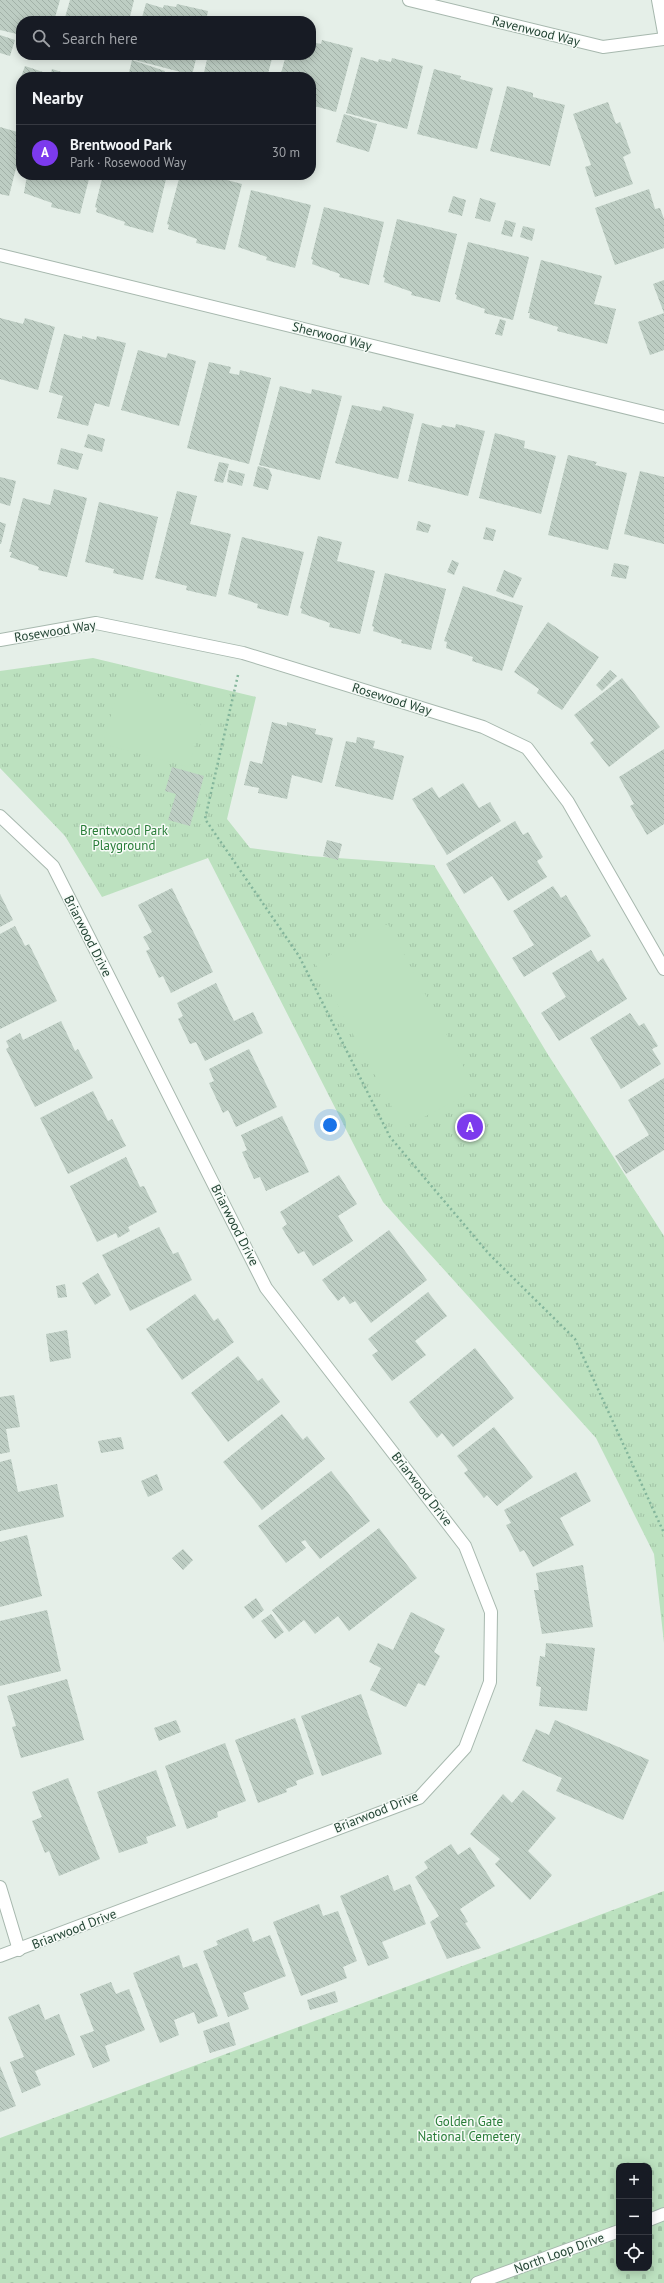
<!DOCTYPE html>
<meta charset="utf-8">
<style>
:root{--surface:#171b24;--page:#20242c;--text:#f1f3f6;--muted:#9ea1a6;--line:#363941;--accent:#7c3aed}
body{margin:0;font-family:"PT Sans",sans-serif;background:var(--page);color:var(--text)}
.controls{position:absolute;right:12px;bottom:12px;display:grid;overflow:hidden;border-radius:8px;box-shadow:0 2px 10px #0003}
.controls button{width:36px;height:36px;display:grid;place-items:center;padding:0;border:0;border-bottom:1px solid var(--line);background:var(--surface);color:var(--text);font:20px sans-serif}
.you{position:absolute;left:330px;top:1125px;width:14px;height:14px;margin:-10px;border:3px solid #fff;border-radius:50%;background:#1a73e8;box-shadow:0 0 0 6px #1a73e833}
.badge{display:grid;place-items:center;width:26px;height:26px;border-radius:50%;background:var(--accent);color:#fff;font-size:13px;font-weight:700}
.pin{position:absolute;translate:-50% -50%;border:2px solid #fff;box-shadow:0 1px 4px #0006}
.list{margin:0;padding:0;list-style:none}
h2{display:flex;justify-content:space-between;align-items:center;height:52px;margin:0;padding:0 16px;font-size:17px}
h2 small{font-size:13px;font-weight:400;color:var(--muted)}
.list li{display:grid;grid-template-columns:26px 1fr auto;gap:12px;align-items:center;box-sizing:border-box;height:56px;padding:0 16px;border-top:1px solid var(--line)}
.list b{display:block;font-size:15px;white-space:nowrap}
.list p{margin:0;font-size:13px;white-space:nowrap;color:var(--muted)}
.list em{font-size:13px;font-style:normal;color:var(--muted)}
.icon{flex:none;width:22px;height:22px;fill:none;stroke:currentColor;stroke-width:2;stroke-linecap:round;stroke-linejoin:round}
.map{position:relative;flex:none;width:664px;height:2283px;overflow:hidden}
.search{position:absolute;background:var(--surface);box-shadow:0 2px 10px #0003;left:16px;top:16px;width:300px;height:44px;display:flex;align-items:center;gap:10px;box-sizing:border-box;padding:0 14px;border-radius:16px;color:var(--muted);font-size:15px}
.panel{position:absolute;background:var(--surface);box-shadow:0 2px 10px #0003;left:16px;top:72px;width:300px;height:108px;border-radius:16px}
.map>svg:first-child{display:block}
.cemetery{fill:url(#cemetery-stones);fill-rule:evenodd}
.park{fill:url(#park-tufts)}
.pitch{fill:#bce1bf}
.building{fill:url(#building-back-hatch)}
.lines{fill:none;stroke-linecap:round;stroke-linejoin:round}
.minor-casing{stroke:#a7b8ae;stroke-width:14}
.path{stroke:#83b59b;stroke-width:2.5;stroke-dasharray:2 3;stroke-linecap:butt}
.minor{stroke:#fff;stroke-width:12}
.labels{text-anchor:middle;dominant-baseline:central;stroke-width:3;stroke-linejoin:round;paint-order:stroke}
.street-label{font-size:13px;fill:#224333;stroke:#f6fbf7}
.park-label{font-size:13px;fill:#297d38;stroke:#f6fbf7}
</style>
<div class="map">
<svg width="664" height="2283" viewBox="0 0 664 2283">
<defs>
<pattern id="cemetery-stones" width="16" height="16" patternUnits="userSpaceOnUse"><rect width="16" height="16" fill="#bce1bf"/><path d="M2 7V4a2 2 0 0 1 4 0v3zM10 15v-3a2 2 0 0 1 4 0v3z" fill="#a1c2a5"/></pattern>
<pattern id="park-tufts" width="24" height="20" patternUnits="userSpaceOnUse"><rect width="24" height="20" fill="#bce1bf"/><path d="M3 7l-1-3M5 7V3M7 7l1-3M15 17l-1-3M17 17v-4M19 17l1-3" fill="none" stroke="#a1c2a5"/></pattern>
<pattern id="building-back-hatch" width="6" height="6" patternUnits="userSpaceOnUse"><rect width="6" height="6" fill="#bdcdc3"/><path d="M-1 5l2 2M0 0l6 6M5-1l2 2" fill="none" stroke="#a2b1a8"/></pattern>
</defs>
<rect width="100%" height="100%" fill="#e5efe8"/>
<path class="cemetery" d="M664 1891V2283H0V2138ZM619 2166H649V2268H619Z"/>
<path class="park" d="M93 658 256 697 227 819 250 848 310 856 434 865 547 1053 664 1236V1643L654 1554 596 1438 383 1202 208 858 102 897 65 836 0 768V671Z"/>
<g class="pitch">
<path d="M119 686 205 709 189 767 103 744Z"/>
<path d="M388 924 476 1090 403 1128 315 963Z"/>
</g>
<g class="building">
<path d="M0 0H60L54 21H21V35L0 30Z"/>
<path d="M70 0H134L129 21H64Z"/>
<path d="M146 3 163 8 164 5 176 7 177 4 208 11 206 21H141Z"/>
<path d="M0 35 15 40 10 56 0 53Z"/>
<path d="M322 40 353 48 336 112 311 105V77H280L286 55H311V42L321 44Z"/>
<path d="M132 55H197L192 75 131 59Z"/>
<path d="M208 55H273L267 77H203Z"/>
<path d="M361 57 378 62 379 59 391 62 392 58 423 66 407 129 346 113Z"/>
<path d="M132 60 165 71 163 77H128Z"/>
<path d="M25 66 43 72 41 77H21Z"/>
<path d="M52 69 68 74 67 77H50Z"/>
<path d="M434 69 461 76 460 79 493 88 477 149 417 134Z"/>
<path d="M507 86 533 93V97L565 105 550 166 490 151Z"/>
<path d="M608 102 616 124 620 122 631 153 623 157 633 184 595 197 585 167 591 165 573 114Z"/>
<path d="M344 114 377 124 369 152 336 142Z"/>
<path d="M0 127 21 133V148L9 196 0 194Z"/>
<path d="M27 175H90L80 214 51 207 52 203 24 193Z"/>
<path d="M103 175H167L153 233 124 225 125 222 96 212 97 208 95 207Z"/>
<path d="M180 175H208L242 184 225 250 196 243 197 239 168 229 169 225 167 224Z"/>
<path d="M649 189 655 209 660 208 664 219V248L615 265 595 208Z"/>
<path d="M251 190 311 205 295 268 266 260 267 257 238 247Z"/>
<path d="M453 196 466 200 462 216 448 212Z"/>
<path d="M480 198 496 203 490 222 475 218Z"/>
<path d="M324 207 384 222 369 285 339 277 340 274 312 264 313 260 311 259Z"/>
<path d="M397 219 457 234 440 302 411 295 412 292 384 282 385 278 383 277Z"/>
<path d="M505 220 516 223 512 237 501 234Z"/>
<path d="M523 226 535 229 532 241 520 237Z"/>
<path d="M468 242 529 257 513 320 484 313 485 309 456 299 457 295 455 294Z"/>
<path d="M541 260 602 276 594 304 616 309 607 344 557 331 558 327 529 318 530 313H528Z"/>
<path d="M664 280V313L653 284Z"/>
<path d="M664 313V350L650 355 638 322Z"/>
<path d="M0 318 23 324 25 318 55 327 38 390 0 379Z"/>
<path d="M500 319 506 321 502 336 495 334Z"/>
<path d="M64 334 82 339V336L96 340 97 336 126 343 109 407 95 403 88 426 57 418 63 396 49 392Z"/>
<path d="M138 350 166 358 168 353 196 361 179 426 121 410Z"/>
<path d="M209 362 231 367 229 373 239 375 240 370 271 378 249 464 187 448Z"/>
<path d="M280 386 311 394 312 389 342 396 320 480 259 465Z"/>
<path d="M352 405 381 411 383 406 414 414 398 479 335 463Z"/>
<path d="M422 423 441 428 442 425 455 428 456 424 485 431 468 496 408 481Z"/>
<path d="M495 433 525 441 524 448 556 456 541 514 479 498Z"/>
<path d="M88 434 105 439 102 452 84 447Z"/>
<path d="M61 448 83 454 78 470 57 464Z"/>
<path d="M568 455 597 462 595 465 627 473 608 550 548 535Z"/>
<path d="M219 462 229 464 223 483 214 481Z"/>
<path d="M258 466 269 469 272 475 268 490 253 486Z"/>
<path d="M229 470 245 474 242 486 227 482Z"/>
<path d="M640 471 664 477V544L624 534Z"/>
<path d="M0 477 16 481 10 506 0 503Z"/>
<path d="M54 489 87 498 67 577 38 570 39 567 10 557 12 552H9L23 498 50 505Z"/>
<path d="M177 491 197 496 190 524 231 534 216 597 186 590 187 586 155 578Z"/>
<path d="M99 502 158 517 143 580 113 573 114 569 85 562Z"/>
<path d="M418 521 431 525 428 533 416 530Z"/>
<path d="M0 522 6 524 1 544H0Z"/>
<path d="M486 527 496 530 493 541 483 539Z"/>
<path d="M318 536 342 542 337 561 375 571 360 634 329 627 330 623 301 613 302 609 300 608Z"/>
<path d="M242 537 304 552 288 616 257 608 258 604 228 594Z"/>
<path d="M452 560 459 563 454 575 447 572Z"/>
<path d="M614 563 629 566 626 579 611 576Z"/>
<path d="M504 570 522 578 513 598 496 591Z"/>
<path d="M385 573 446 589 431 650 401 643 402 640 373 631 374 627 372 626Z"/>
<path d="M463 586 523 606 502 671 472 661 473 657 446 648 447 642 444 641Z"/>
<path d="M548 622 599 657 562 710 537 693 539 689 514 672Z"/>
<path d="M610 670 617 676 602 691 596 685Z"/>
<path d="M622 678 660 727 609 767 590 743 594 740 574 715Z"/>
<path d="M272 722 287 726V722L316 729 315 734 333 738 322 783 292 775 287 799 258 793 259 788 244 785 250 761 262 764Z"/>
<path d="M357 737 375 741 373 748 404 756 393 800 335 786 346 741 356 743Z"/>
<path d="M664 749V824L647 835 630 806 634 804 619 777Z"/>
<path d="M172 767 204 776 190 826 168 820 176 794 165 791Z"/>
<path d="M463 783 479 808 490 802 501 821 447 855 412 799 432 787 439 798Z"/>
<path d="M515 821 523 835 528 832 543 857 537 861 547 877 508 901 492 876 464 894 446 864Z"/>
<path d="M327 840 342 844 338 860 323 856Z"/>
<path d="M553 886 561 898 566 895 591 936 524 977 512 958 534 945 513 911Z"/>
<path d="M172 888 213 972 171 993 163 976 159 978 146 951 150 949 143 937 152 932 138 905Z"/>
<path d="M0 894 13 920 0 927Z"/>
<path d="M15 926 25 946 29 944 57 1001 0 1029V934Z"/>
<path d="M591 950 598 962 603 958 627 999 559 1041 541 1013 566 997 552 973Z"/>
<path d="M216 983 234 1021 253 1012 263 1033 205 1061 196 1042 190 1044 178 1019 183 1016 177 1003Z"/>
<path d="M630 1013 639 1026 644 1023 658 1046 652 1049 661 1064 621 1089 590 1038Z"/>
<path d="M61 1021 75 1051 78 1049 93 1078 35 1107 6 1049 9 1047 6 1041 20 1033 23 1040Z"/>
<path d="M249 1049 277 1107 236 1127 228 1110 223 1113 209 1083 214 1081 209 1069Z"/>
<path d="M664 1078V1150L626 1174 615 1156 649 1135 628 1100Z"/>
<path d="M93 1091 108 1121 112 1119 126 1146 68 1174 40 1118Z"/>
<path d="M282 1116 309 1172 266 1191 260 1177 254 1179 242 1152 247 1150 241 1135Z"/>
<path d="M126 1157 140 1187 144 1186 157 1212 128 1227 130 1231 118 1238 116 1233 97 1242 70 1186Z"/>
<path d="M339 1175 357 1204 338 1216 353 1241 313 1266 304 1251 298 1254 282 1228 287 1224 280 1212Z"/>
<path d="M159 1227 173 1254 178 1252 192 1280 130 1311 102 1255Z"/>
<path d="M389 1230 427 1280 371 1323 355 1301 350 1304 344 1296 338 1301 322 1280Z"/>
<path d="M98 1273 111 1295 95 1305 82 1283Z"/>
<path d="M65 1284 67 1297 58 1298 56 1286Z"/>
<path d="M428 1292 447 1316 415 1341 426 1355 392 1381 372 1355 378 1351 368 1339Z"/>
<path d="M195 1294 214 1321 218 1318 234 1342 182 1380 146 1329Z"/>
<path d="M67 1330 71 1358 50 1362 46 1334Z"/>
<path d="M475 1348 514 1398 453 1447 442 1433 437 1438 409 1402Z"/>
<path d="M238 1356 258 1381 262 1378 280 1402 228 1442 191 1393Z"/>
<path d="M14 1395 20 1427 6 1429 10 1452 0 1454V1397Z"/>
<path d="M282 1414 303 1440 307 1436 325 1459 262 1510 223 1462Z"/>
<path d="M494 1427 533 1477 497 1506 487 1495 484 1498 464 1473 468 1470 457 1456Z"/>
<path d="M121 1437 124 1449 101 1453 98 1441Z"/>
<path d="M11 1459 18 1492 57 1484 64 1517 0 1531V1462Z"/>
<path d="M331 1471 370 1521 320 1559 305 1540 301 1542 306 1548 286 1563 258 1526Z"/>
<path d="M576 1472 591 1501 560 1518 574 1545 533 1567 524 1550 520 1552 506 1525 511 1523 504 1510Z"/>
<path d="M157 1474 163 1490 148 1497 141 1481Z"/>
<path d="M379 1528 417 1578 349 1631 338 1616 315 1634 304 1620 289 1632 272 1610Z"/>
<path d="M27 1535 42 1596 0 1607V1542Z"/>
<path d="M183 1549 193 1560 183 1570 172 1558Z"/>
<path d="M583 1565 593 1627 542 1634 534 1590H539L536 1573Z"/>
<path d="M256 1598 264 1610 253 1619 244 1607Z"/>
<path d="M47 1610 61 1671 0 1686V1621Z"/>
<path d="M411 1612 445 1629 434 1652 440 1656 425 1686 418 1683 406 1707 370 1690 381 1668 369 1662 378 1643 393 1650Z"/>
<path d="M271 1614 284 1632 275 1639 261 1621Z"/>
<path d="M546 1643 595 1648 587 1711 539 1706 541 1687 536 1686 540 1656 545 1657Z"/>
<path d="M67 1679 84 1740 21 1758 12 1727 16 1726 7 1696Z"/>
<path d="M361 1694 382 1754 322 1776 301 1716Z"/>
<path d="M295 1718 314 1774 296 1781 297 1785 286 1789 287 1792 258 1803 235 1740Z"/>
<path d="M176 1720 181 1732 159 1741 154 1728Z"/>
<path d="M555 1720 649 1760 623 1820 556 1791 562 1778 522 1761 536 1729 549 1735Z"/>
<path d="M225 1743 246 1801 217 1812 218 1817 187 1829 165 1766Z"/>
<path d="M156 1770 176 1826 146 1837 148 1843 119 1853 97 1792Z"/>
<path d="M68 1778 100 1859 59 1876 49 1851 45 1853 32 1821 42 1817 32 1792Z"/>
<path d="M523 1790 556 1818 528 1851 552 1875 530 1900 495 1864 500 1859 470 1834 503 1794 512 1803Z"/>
<path d="M451 1844 458 1855 470 1847 495 1886 460 1909 468 1922 465 1923 481 1948 447 1959 430 1922 439 1916 415 1877 428 1868 424 1862Z"/>
<path d="M388 1875 394 1891 410 1884 426 1924 382 1942 389 1958 368 1966 340 1896Z"/>
<path d="M319 1904 323 1916 338 1911 357 1961 343 1967 347 1978 301 1996 273 1922Z"/>
<path d="M248 1928 253 1942 270 1935 286 1976 243 1993 249 2009 228 2017 203 1951 218 1945 216 1941Z"/>
<path d="M179 1955 183 1968 197 1963 218 2016 198 2024 194 2012 174 2020 179 2035 160 2043 133 1973Z"/>
<path d="M111 1982 116 1994 129 1989 145 2030 105 2046 110 2061 93 2068 80 2036 94 2031 80 1994Z"/>
<path d="M335 1991 338 2002 310 2010 307 2000Z"/>
<path d="M39 2004 45 2020 59 2014 75 2055 35 2071 41 2085 22 2093 10 2062 24 2057 8 2017Z"/>
<path d="M229 2022 236 2045 210 2053 203 2031Z"/>
<path d="M0 2066 16 2106 0 2112Z"/>
</g>
<g class="lines">
<g class="minor-casing">
<g id="minor">
<path d="M409 0 603 47 664 39"/>
<path d="M658 0 664 33"/>
<path d="M0 255 664 417"/>
<path d="M0 640 96 623 243 653 483 727 527 748 568 802 664 969"/>
<path d="M0 816 53 866 266 1288 465 1546 491 1612 490 1682 465 1748 419 1798 0 1956"/>
<path d="M0 1887 19 1950"/>
<path d="M649 2220 664 2214"/>
<path d="M477 2283 619 2231"/>
</g>
</g>
<path class="path" d="M238 675 205 819 299 956 390 1137 489 1254 575 1339 664 1533"/>
<use href="#minor" class="minor"/>
</g>
<g class="labels">
<g class="street-label">
<text transform="translate(536 31) rotate(14)">Ravenwood Way</text>
<text transform="translate(332 336) rotate(14)">Sherwood Way</text>
<text transform="translate(55 631) rotate(-9)">Rosewood Way</text>
<text transform="translate(392 699) rotate(17)">Rosewood Way</text>
<text transform="translate(88 936) rotate(63)">Briarwood Drive</text>
<text transform="translate(235 1225) rotate(63)">Briarwood Drive</text>
<text transform="translate(422 1489) rotate(52)">Briarwood Drive</text>
<text transform="translate(376 1812) rotate(-22)">Briarwood Drive</text>
<text transform="translate(74 1929) rotate(-21)">Briarwood Drive</text>
<text transform="translate(559 2253) rotate(-20)">North Loop Drive</text>
</g>
<g class="park-label">
<text x="124" y="830">Brentwood Park<tspan x="124" dy="15">Playground</tspan></text>
<text x="469" y="2121">Golden Gate<tspan x="469" dy="15">National Cemetery</tspan></text>
</g>
</g>
</svg>
<div class="controls">
<button>+</button>
<button>−</button>
<button><svg class="icon" aria-label="locate" viewBox="0 0 24 24"><circle cx="12" cy="12" r="6"/><path d="M12 2v4M12 18v4M2 12h4M18 12h4"/></svg></button>
</div>
<div class="you"></div>
<div class="pin badge" style="left:470px;top:1127px">A</div>
<div class="search"><svg class="icon" aria-label="search" viewBox="0 0 24 24"><circle cx="10" cy="10" r="6"/><path d="M15 15l6 6"/></svg>Search here</div>
<section class="panel">
<h2>Nearby<small></small></h2>
<ul class="list">
<li><span class="badge">A</span><div><b>Brentwood Park</b><p>Park · Rosewood Way</p></div><em>30 m</em></li>
</ul>
</section>
</div>
